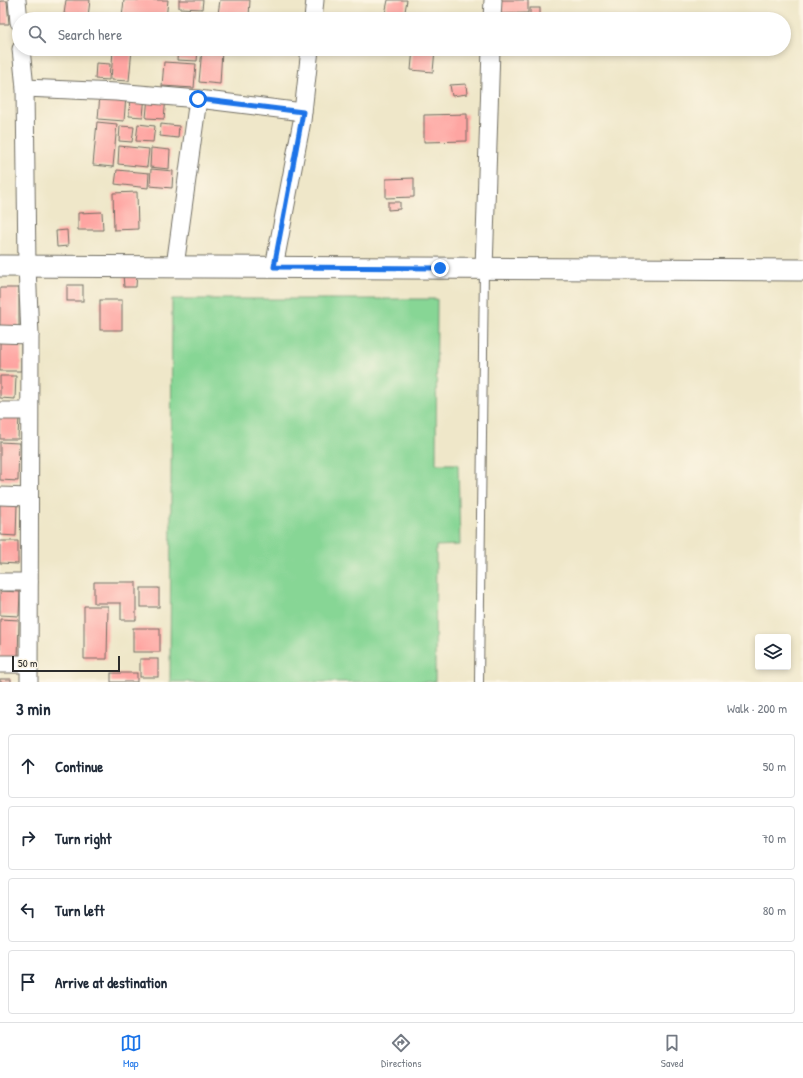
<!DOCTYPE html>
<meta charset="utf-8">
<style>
:root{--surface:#fff;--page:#f6f6f7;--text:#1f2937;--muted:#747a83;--line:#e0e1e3;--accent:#1a73e8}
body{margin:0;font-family:"Patrick Hand",sans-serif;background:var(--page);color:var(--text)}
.controls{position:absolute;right:12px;bottom:12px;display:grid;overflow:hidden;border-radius:4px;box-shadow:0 2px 6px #0003}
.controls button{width:36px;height:36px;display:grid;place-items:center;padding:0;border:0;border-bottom:1px solid var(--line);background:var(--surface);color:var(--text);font:20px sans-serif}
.scale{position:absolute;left:12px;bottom:10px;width:108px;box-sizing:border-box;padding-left:4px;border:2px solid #2b2b2b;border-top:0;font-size:11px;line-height:14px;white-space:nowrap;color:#2b2b2b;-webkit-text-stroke:3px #fcf5e5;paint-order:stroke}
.stop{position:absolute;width:12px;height:12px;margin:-9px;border:3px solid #1a73e8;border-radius:50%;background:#fff}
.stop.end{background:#1a73e8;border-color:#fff;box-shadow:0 1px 4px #0008}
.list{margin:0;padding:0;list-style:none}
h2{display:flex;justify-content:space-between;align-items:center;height:52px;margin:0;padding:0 16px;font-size:17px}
h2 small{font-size:13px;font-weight:400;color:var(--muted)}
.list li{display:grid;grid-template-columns:26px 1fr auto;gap:12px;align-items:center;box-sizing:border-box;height:64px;margin:0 8px 8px;padding:0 8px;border:1px solid var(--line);border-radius:4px}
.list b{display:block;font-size:15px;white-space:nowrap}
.list em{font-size:13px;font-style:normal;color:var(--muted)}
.icon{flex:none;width:22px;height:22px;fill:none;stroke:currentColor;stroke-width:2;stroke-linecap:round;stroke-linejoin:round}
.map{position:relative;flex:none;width:803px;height:682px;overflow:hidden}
.search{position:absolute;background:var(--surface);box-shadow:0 2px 6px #0003;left:12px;right:12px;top:12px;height:44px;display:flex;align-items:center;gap:10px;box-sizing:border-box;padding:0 14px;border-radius:22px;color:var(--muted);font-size:15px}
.sheet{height:340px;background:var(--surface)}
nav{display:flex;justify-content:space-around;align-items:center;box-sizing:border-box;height:56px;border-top:1px solid var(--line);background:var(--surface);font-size:11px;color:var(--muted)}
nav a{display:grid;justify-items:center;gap:2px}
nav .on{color:var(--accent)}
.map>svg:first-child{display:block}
.green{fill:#87d695;stroke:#598060}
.building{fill:#fea5a2}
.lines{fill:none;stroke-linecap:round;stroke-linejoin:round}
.service-casing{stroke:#706d62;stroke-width:10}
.minor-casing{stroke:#706d62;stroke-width:19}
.tertiary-casing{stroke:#706d62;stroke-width:23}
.service{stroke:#fff;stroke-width:8}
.minor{stroke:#fff;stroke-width:17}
.tertiary{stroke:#fff;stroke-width:21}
.route{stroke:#1a73e8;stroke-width:5}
</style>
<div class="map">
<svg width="803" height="682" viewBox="0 0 803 682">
<rect width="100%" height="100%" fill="#fcf5e5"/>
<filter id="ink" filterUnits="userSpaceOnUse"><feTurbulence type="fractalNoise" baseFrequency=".025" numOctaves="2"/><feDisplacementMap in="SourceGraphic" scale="8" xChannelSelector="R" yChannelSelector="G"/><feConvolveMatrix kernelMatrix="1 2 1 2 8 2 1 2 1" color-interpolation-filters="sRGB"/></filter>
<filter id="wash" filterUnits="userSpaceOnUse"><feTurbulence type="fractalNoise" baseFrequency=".012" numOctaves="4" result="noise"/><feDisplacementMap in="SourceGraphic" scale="16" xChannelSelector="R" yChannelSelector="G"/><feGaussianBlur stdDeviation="0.9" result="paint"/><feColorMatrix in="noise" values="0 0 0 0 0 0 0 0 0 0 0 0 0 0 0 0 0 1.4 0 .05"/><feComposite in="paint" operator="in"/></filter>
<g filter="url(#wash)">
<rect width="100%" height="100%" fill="#efe7c9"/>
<path class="green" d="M172 299H437L436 464H458L460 545 436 546 435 682H170Z"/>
<g id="blocks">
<g class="building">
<path d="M66 0H90L88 17 64 14Z"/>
<path d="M124 0H168L166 19 122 17Z"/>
<path d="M179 0H203L202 9 179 8Z"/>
<path d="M220 0H250L249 17 218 14Z"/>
<path d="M388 0H407L404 17 385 14Z"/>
<path d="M498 0H528V13L498 14Z"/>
<path d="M0 1H7L9 24H0Z"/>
<rect x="530" y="8" width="10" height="11"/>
<path d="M113 49H132L129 81 111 80Z"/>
<path d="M178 49H198L197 61 177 60Z"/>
<path d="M202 49 222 50 220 84 199 82Z"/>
<path d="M413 49H435L433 72 411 70Z"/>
<path d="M164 62 196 64 194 88 162 86Z"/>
<path d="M96 63 110 64 109 80 95 79Z"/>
<path d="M466 84 467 94 452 96 450 85Z"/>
<path d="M100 94 126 96 124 121 98 119Z"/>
<path d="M130 94 145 95 143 117 129 116Z"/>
<path d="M148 96 166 97 164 119 146 118Z"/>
<path d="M467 114V141L424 142V115Z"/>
<path d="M97 122 117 124 113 167 93 165Z"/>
<path d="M138 124 155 126 153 142 136 141Z"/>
<path d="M161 124 179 126 178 138 160 136Z"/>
<path d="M120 126 134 127 132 142 119 141Z"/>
<path d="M119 146 149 149 147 167 118 164Z"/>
<path d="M151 148 170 150 169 169 150 167Z"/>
<path d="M151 169 173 171 172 188 150 186Z"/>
<path d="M117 170 149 173 148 188 115 184Z"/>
<path d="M414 178V197L386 198V179Z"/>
<path d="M137 192 138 229 114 230 113 193Z"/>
<path d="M388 202H400V209L388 210Z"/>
<path d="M102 212 103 230H78V213Z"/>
<path d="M67 230 68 246 57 247 56 231Z"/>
<path d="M137 273 136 287H124L123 274Z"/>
<rect x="67" y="285" width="16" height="16"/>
<rect x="0" y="288" width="19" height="40"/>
<rect x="100" y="300" width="22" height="30"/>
<rect x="0" y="340" width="21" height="31"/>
<path d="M0 376H16L15 399 0 398Z"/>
<path d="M0 415H19L18 439H0Z"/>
<path d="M0 442 19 443 18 481 0 480Z"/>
<path d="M0 503 17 504 16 536 0 535Z"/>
<path d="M0 541H18V564L0 563Z"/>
<path d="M94 582H136V620H121V603H94Z"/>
<rect x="141" y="588" width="18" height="19"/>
<path d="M0 591 20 592 19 616 0 615Z"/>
<path d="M84 606H108L107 659H84Z"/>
<path d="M0 619 19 620 18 658H0Z"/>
<rect x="133" y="628" width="27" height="24"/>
<rect x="140" y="659" width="18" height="18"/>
<rect x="111" y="673" width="26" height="9"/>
<rect x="0" y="679" width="11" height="3"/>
</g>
</g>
</g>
<g filter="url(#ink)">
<use href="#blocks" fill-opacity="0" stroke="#706d62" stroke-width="1"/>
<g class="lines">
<g class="service-casing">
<path id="service" d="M479 682 484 269"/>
</g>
<g class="minor-casing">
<g id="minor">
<path d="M17 0 19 22"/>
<path d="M313 19 315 0"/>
<path d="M492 19 493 0"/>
<path d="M21 49 25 88 27 267 30 335 29 682"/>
<path d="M25 88 116 92 198 99 303 112"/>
<path d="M175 266 198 99"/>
<path d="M274 267 302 121 310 49"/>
<path d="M484 269 491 49"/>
<path d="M0 334 30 335"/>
<path d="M0 411H29"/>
<path d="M0 496 29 497"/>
<path d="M0 582H29"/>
<path d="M0 664H29"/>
</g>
</g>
<g class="tertiary-casing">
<path id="tertiary" d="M0 266 803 270"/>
</g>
<use href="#service" class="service"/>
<use href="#minor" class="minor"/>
<use href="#tertiary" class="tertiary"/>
</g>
</g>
<g class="lines" filter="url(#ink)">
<path class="route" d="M198 99 303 112 274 267 440 268"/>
</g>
</svg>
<div class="controls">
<button><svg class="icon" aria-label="layers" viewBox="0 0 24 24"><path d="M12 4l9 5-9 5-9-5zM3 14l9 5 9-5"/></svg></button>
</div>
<div class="scale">50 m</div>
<div class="stop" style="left:198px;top:99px"></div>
<div class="stop end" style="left:440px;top:268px"></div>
<div class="search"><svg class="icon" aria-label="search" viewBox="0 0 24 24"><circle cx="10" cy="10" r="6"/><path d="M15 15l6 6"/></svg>Search here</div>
</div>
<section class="sheet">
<h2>3 min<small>Walk · 200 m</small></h2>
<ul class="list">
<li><svg class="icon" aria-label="ahead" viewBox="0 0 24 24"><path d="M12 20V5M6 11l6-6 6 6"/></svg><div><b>Continue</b></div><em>50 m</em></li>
<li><svg class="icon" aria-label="right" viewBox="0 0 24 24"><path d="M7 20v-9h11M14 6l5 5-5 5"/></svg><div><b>Turn right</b></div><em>70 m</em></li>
<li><svg class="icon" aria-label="left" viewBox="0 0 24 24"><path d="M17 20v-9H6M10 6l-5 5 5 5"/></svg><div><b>Turn left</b></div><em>80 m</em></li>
<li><svg class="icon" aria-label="arrive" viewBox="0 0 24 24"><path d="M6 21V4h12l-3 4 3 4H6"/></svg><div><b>Arrive at destination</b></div></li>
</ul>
</section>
<nav>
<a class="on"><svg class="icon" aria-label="map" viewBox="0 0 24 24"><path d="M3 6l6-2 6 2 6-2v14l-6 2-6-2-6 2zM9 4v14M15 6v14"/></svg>Map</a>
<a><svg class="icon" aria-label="directions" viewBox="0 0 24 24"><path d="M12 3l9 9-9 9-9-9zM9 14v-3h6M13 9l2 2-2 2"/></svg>Directions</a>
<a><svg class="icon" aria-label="saved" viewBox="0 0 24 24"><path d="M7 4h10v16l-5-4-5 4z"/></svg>Saved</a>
</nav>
